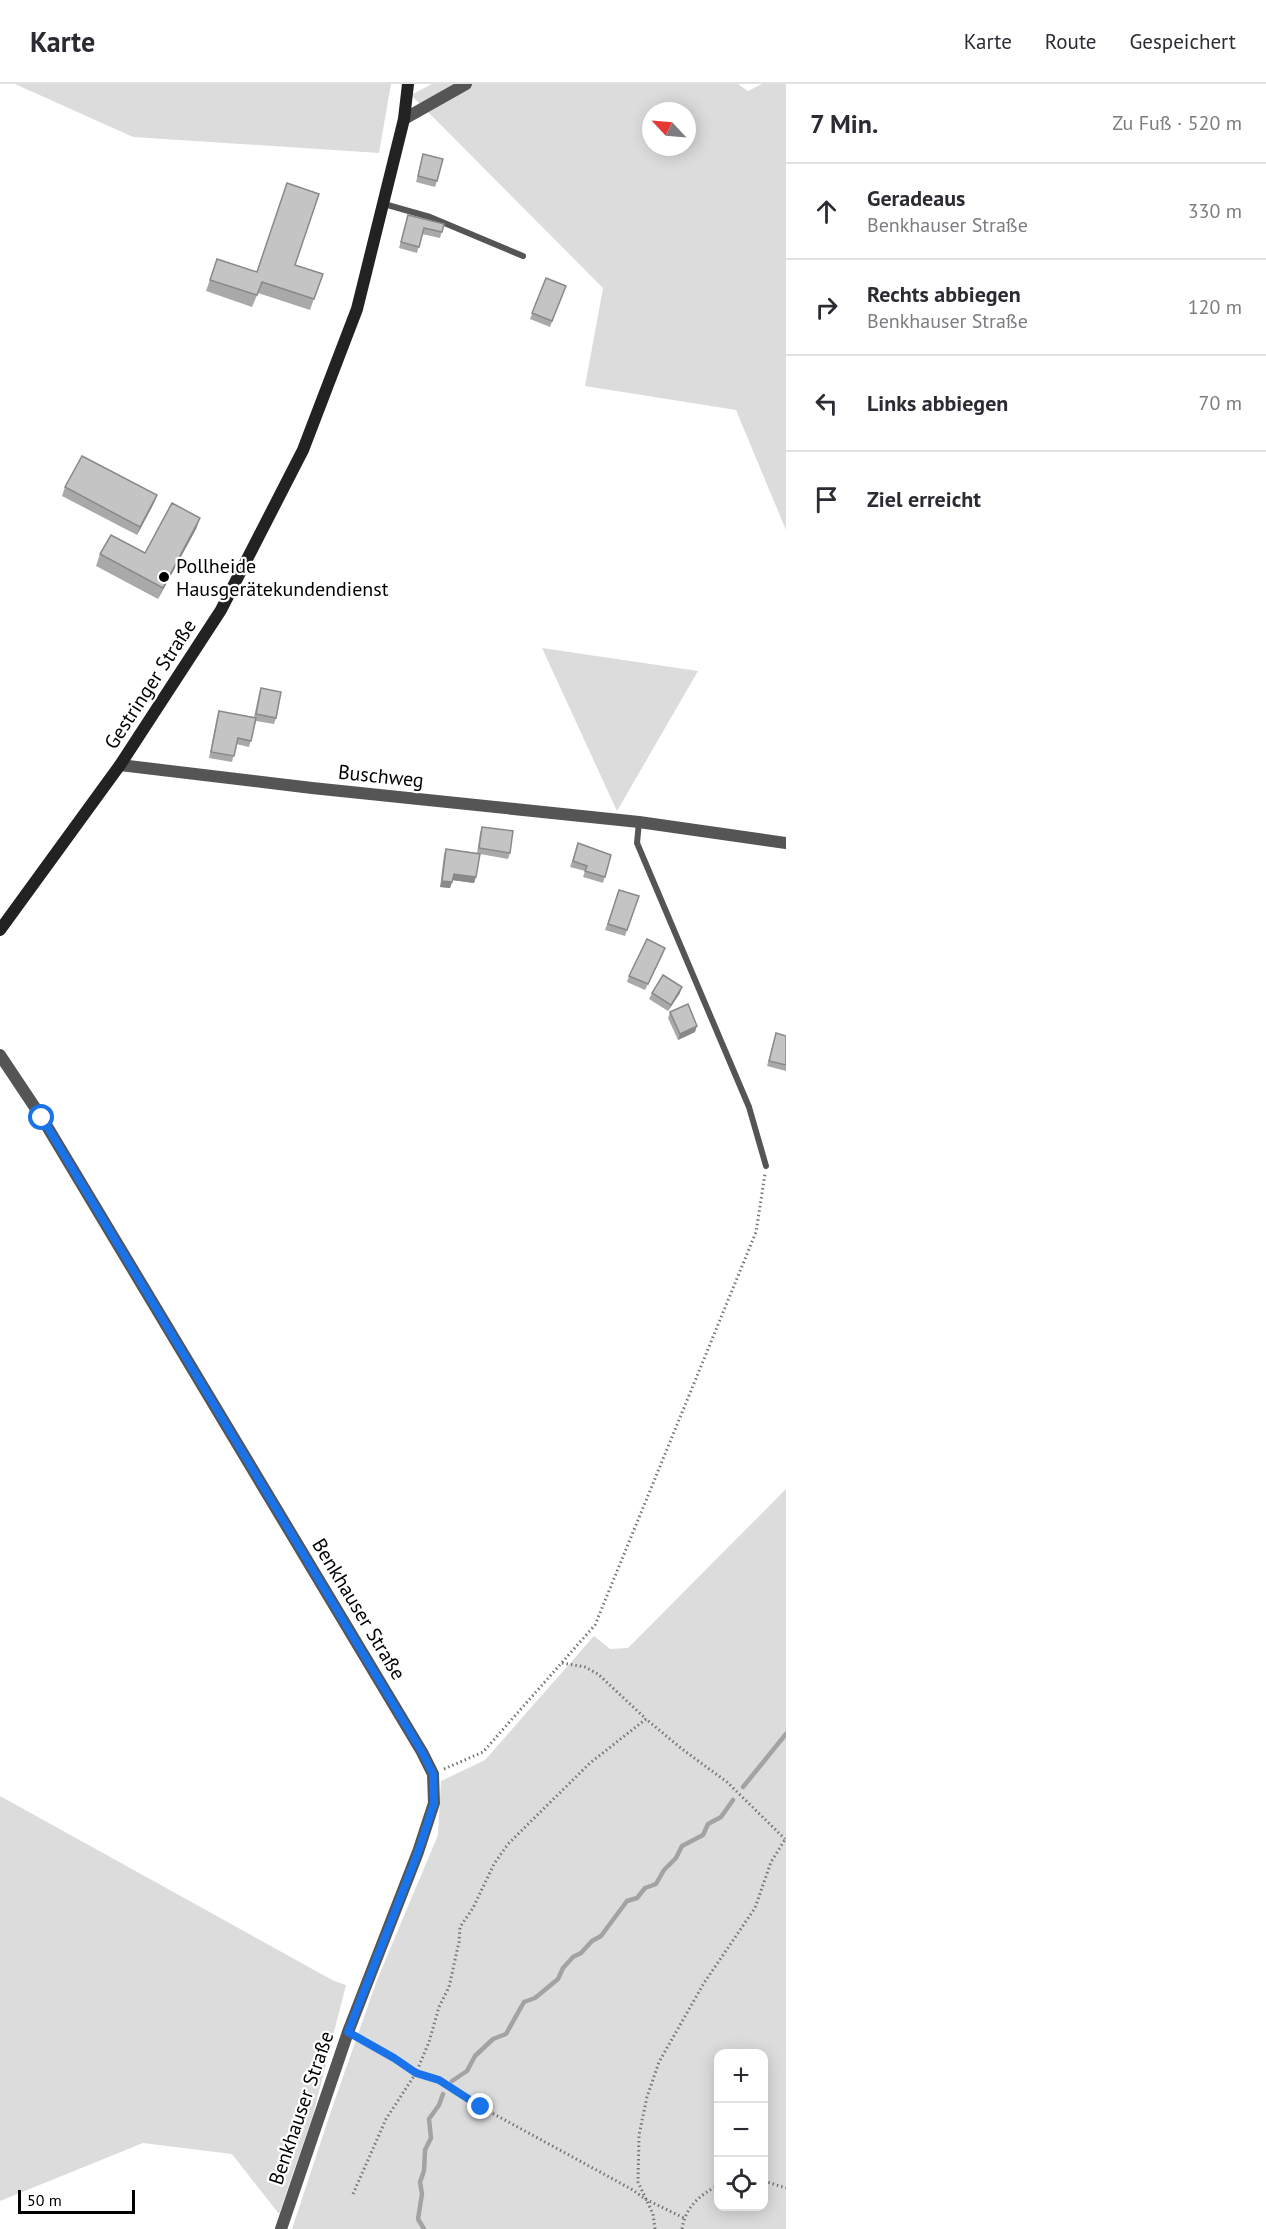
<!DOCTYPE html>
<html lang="de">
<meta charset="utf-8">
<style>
:root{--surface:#fff;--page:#f2f2f3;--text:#2b2b33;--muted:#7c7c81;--line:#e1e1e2}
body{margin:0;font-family:"PT Sans",sans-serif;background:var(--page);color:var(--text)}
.controls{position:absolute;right:18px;bottom:18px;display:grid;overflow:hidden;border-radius:12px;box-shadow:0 3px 15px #0003}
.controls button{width:54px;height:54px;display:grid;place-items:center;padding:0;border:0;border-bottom:2px solid var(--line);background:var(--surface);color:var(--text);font:30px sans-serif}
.compass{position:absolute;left:642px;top:18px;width:54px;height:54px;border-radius:50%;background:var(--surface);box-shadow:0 3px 15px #0003;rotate:296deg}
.scale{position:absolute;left:18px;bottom:15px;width:117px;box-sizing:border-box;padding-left:6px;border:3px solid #000;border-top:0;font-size:16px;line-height:21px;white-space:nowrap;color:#000;-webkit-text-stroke:4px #fff;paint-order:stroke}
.stop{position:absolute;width:18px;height:18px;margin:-14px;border:4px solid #1a73e8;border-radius:50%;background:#fff}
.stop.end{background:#1a73e8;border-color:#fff;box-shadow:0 2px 6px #0008}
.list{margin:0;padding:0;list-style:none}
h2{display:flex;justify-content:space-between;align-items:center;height:78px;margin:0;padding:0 24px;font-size:26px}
h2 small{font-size:20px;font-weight:400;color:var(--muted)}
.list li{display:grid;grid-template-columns:39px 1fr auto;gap:18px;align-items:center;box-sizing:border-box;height:96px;padding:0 24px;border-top:2px solid var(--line)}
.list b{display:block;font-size:22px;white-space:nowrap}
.list p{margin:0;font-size:20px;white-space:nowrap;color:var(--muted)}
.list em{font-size:20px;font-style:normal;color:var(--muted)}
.icon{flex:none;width:33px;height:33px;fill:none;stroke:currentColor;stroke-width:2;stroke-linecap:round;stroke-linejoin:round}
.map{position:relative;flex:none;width:786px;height:2145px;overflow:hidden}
header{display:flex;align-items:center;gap:36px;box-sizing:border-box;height:84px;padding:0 30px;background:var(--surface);border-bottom:2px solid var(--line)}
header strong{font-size:28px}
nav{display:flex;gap:33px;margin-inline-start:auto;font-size:21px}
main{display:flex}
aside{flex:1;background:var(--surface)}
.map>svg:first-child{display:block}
.green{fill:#dcdcdc;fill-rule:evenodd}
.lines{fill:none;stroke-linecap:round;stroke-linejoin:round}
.stream{stroke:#a3a3a3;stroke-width:4.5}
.path{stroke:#777;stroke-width:3;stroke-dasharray:1.5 3;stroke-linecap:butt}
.lane{stroke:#555;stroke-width:6}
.street{stroke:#555;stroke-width:12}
.secondary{stroke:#222;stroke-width:12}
.wall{fill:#a9a9a9}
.shaded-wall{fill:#898989}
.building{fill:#c4c4c4;stroke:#898989;stroke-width:1.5}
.route{stroke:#1a73e8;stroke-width:8}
.poi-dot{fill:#000;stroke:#fff;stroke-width:2}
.labels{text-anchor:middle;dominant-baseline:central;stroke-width:4.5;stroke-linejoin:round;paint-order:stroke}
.poi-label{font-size:20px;fill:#000;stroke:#fff;text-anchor:start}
.street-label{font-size:20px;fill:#000;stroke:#fff}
</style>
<header>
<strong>Karte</strong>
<nav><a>Karte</a><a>Route</a><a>Gespeichert</a></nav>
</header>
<main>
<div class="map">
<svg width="786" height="2145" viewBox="0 0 786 2145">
<rect width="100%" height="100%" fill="#fff"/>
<g class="green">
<path d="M15 0H391L379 69 133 53Z"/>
<path d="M432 0H738L748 7 762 0H786V446L736 326 585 302 603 204 411 11ZM651 27H687V63H651Z"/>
<path d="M542 564 698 587 617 727Z"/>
<path d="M786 1405V2145H292L332 2024 377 1896 438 1751 441 1697 485 1676 594 1552 610 1565 628 1564ZM718 1970H764V2122H718Z"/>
<path d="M0 1712 334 1897 346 1901 313 2031 279 2130 232 2070 143 2059 0 2117Z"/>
</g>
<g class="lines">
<g class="stream">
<path d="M743 1703 786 1650"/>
<path d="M452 1997 467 1987 475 1972 493 1955 506 1950 524 1918 535 1914 558 1895 563 1884 573 1873 581 1869 592 1857 601 1852 627 1817 637 1814 645 1804 656 1800 664 1786 676 1774 682 1762 703 1751 708 1740 721 1733 733 1716"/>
<path d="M424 2145 418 2135 422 2110 420 2098 424 2087 425 2066 431 2054 429 2035 439 2021 443 2010"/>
</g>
<g class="path">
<path d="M562 1579 585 1583 598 1590 646 1635"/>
<path d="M444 1685 483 1668 595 1541 756 1148 765 1090"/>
<path d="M360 1955 394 1974 416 1989 439 1996 481 2023 633 2106 645 2115 684 2134"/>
<path d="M764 2097 786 2104"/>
<path d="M353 2110 386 2035 416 1989 429 1958 439 1923 449 1903 459 1858 460 1843 473 1824 494 1780 508 1760 590 1679 646 1635 682 1665 727 1698 785 1755"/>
<path d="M655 2145 653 2130 638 2098 639 2051 647 2013 659 1978 704 1899 755 1824 771 1778 786 1754"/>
<path d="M682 2145C685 2124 700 2110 718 2102"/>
</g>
<g class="lane">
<path d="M384 120 430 133 523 172"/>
<path d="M639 738 637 759 749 1023 766 1082"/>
</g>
<g class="street">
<path d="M404 35 466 0"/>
<path d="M120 681 312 704 639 738 786 759"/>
<path d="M0 971 42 1034 422 1668 433 1690 434 1719 418 1768 348 1948 281 2145"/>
</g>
<path class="secondary" d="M0 846 120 681 221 526 303 366 357 225 404 35 408 0"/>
</g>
<g class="wall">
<path d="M423 70 437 97 435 103 416 98Z"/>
<path d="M408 131 444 140 440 154 422 150 417 169 399 164Z"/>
<path d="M217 175 256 188 295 181 323 190 310 226 258 209 252 223 206 207Z"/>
<path d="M546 194 566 202 550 243 530 235Z"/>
<path d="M65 403 157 411 154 419 137 451 62 412Z"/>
<path d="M200 434 196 445 158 515 96 482 100 470 145 469Z"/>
<path d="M261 604 276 634 274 640 256 637 249 663 236 660 232 678 209 674 217 633 219 627 254 633 259 610Z"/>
<path d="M482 743 510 769 508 775 480 770 474 799 453 796 450 804 440 803 444 770 446 765 477 769 480 749Z"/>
<path d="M578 759 611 771 603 799 583 793 585 787 570 783Z"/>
<path d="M619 806 639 812 625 852 605 846Z"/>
<path d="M663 870 645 906 627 898 629 892Z"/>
<path d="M652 909H680L668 927 649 915Z"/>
<path d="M670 928 695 948 678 956 668 934Z"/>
<path d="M776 949 786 952V987L767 982Z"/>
</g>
<g class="shaded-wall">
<path d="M157 411 154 419 137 451 140 443Z"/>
<path d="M200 434 196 445 158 515 163 504Z"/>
<path d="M454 790 476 793 474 799 451 796Z"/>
<path d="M442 797 452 798 450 804 440 803Z"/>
<path d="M682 903 680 909 668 927 671 921Z"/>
<path d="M697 942 695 948 678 956 680 950Z"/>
</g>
<g class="building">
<path d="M423 70 443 75 437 97 418 92Z"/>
<path d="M287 99 319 110 295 181 323 190 314 215 262 198 257 211 210 196 217 175 257 188Z"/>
<path d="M408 131 444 140 442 148 424 144 419 163 401 158Z"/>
<path d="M546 194 566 202 552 237 532 229Z"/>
<path d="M82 372 157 411 140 443 65 403Z"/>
<path d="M172 419 200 434 163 504 100 470 111 451 145 469Z"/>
<path d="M261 604 281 608 276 634 256 630Z"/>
<path d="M219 627 256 634 251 657 238 654 234 672 211 668Z"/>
<path d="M482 743 513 747 510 769 479 764Z"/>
<path d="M578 759 611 771 605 793 585 787 587 782 573 777Z"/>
<path d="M446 765 480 770 476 793 454 790 452 798 442 797Z"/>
<path d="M619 806 639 812 627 846 608 840Z"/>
<path d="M647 855 665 864 648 900 629 892Z"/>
<path d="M663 891 682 903 671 921 652 909Z"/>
<path d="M688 920 697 942 680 950 670 928Z"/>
<path d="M776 949 786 952V981L769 977Z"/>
</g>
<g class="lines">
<path class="route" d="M42 1034 422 1668 433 1690 434 1719 418 1768 348 1948 394 1974 416 1989 439 1996 481 2023"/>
</g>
<circle class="poi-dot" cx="164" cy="493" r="6"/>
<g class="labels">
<g class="poi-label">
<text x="176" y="482">Pollheide<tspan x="176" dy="23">Hausgerätekundendienst</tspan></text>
</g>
<g class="street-label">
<text transform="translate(150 600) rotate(-57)">Gestringer Straße</text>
<text transform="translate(381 692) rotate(6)">Buschweg</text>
<text transform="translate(359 1525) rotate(59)">Benkhauser Straße</text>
<text transform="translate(301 2024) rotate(-71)">Benkhauser Straße</text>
</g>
</g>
</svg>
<div class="controls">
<button>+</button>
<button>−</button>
<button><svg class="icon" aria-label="locate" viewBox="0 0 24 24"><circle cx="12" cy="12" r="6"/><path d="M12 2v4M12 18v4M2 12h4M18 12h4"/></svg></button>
</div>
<svg class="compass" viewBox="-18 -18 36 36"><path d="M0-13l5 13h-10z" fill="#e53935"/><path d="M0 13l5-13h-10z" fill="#7c7c81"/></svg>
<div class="scale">50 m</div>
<div class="stop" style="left:42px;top:1034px"></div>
<div class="stop end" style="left:481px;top:2023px"></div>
</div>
<aside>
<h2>7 Min.<small>Zu Fuß · 520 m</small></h2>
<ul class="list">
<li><svg class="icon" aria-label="ahead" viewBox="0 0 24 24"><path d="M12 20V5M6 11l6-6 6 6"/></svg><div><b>Geradeaus</b><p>Benkhauser Straße</p></div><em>330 m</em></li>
<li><svg class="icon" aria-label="right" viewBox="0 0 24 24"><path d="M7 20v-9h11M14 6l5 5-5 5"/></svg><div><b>Rechts abbiegen</b><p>Benkhauser Straße</p></div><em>120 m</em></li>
<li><svg class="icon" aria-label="left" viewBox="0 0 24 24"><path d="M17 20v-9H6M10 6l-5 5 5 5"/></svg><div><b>Links abbiegen</b></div><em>70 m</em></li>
<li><svg class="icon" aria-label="arrive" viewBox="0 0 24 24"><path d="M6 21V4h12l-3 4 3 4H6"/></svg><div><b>Ziel erreicht</b></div></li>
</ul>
</aside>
</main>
